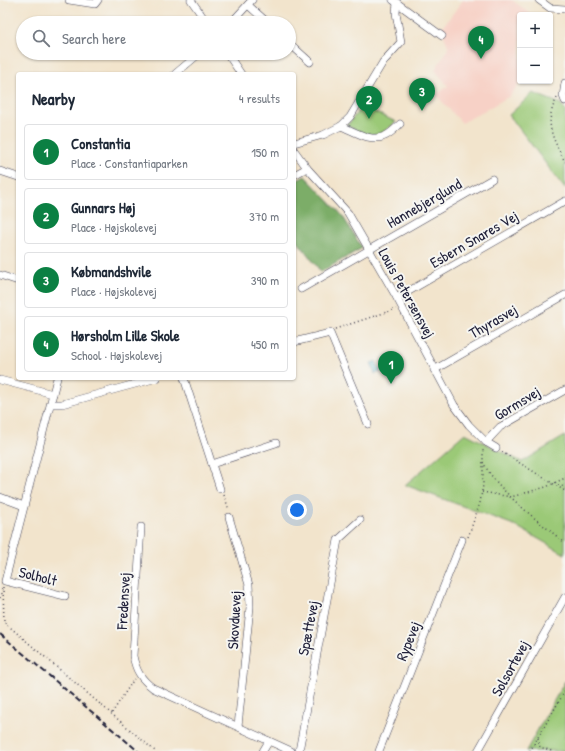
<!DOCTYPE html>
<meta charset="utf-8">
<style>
:root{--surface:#fff;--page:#f6f6f7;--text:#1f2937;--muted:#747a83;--line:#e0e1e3;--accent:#0b8043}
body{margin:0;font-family:"Patrick Hand",sans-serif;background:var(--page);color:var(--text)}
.controls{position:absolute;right:12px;top:12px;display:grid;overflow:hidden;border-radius:4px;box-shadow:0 1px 3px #0004}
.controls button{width:36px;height:36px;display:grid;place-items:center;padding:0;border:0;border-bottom:1px solid var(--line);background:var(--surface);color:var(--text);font:20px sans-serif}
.you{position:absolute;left:297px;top:510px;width:14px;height:14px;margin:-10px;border:3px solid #fff;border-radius:50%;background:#1a73e8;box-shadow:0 0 0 6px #1a73e833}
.badge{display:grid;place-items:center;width:26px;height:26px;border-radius:50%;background:var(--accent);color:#fff;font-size:13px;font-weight:700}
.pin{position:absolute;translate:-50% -33px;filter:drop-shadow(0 1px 2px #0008)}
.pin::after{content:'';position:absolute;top:21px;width:14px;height:12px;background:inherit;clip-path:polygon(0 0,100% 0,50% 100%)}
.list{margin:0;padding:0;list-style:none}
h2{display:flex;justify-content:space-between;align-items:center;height:52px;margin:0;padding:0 16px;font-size:17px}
h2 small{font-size:13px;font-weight:400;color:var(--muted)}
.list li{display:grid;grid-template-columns:26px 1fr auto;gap:12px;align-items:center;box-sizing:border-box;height:56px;margin:0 8px 8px;padding:0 8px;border:1px solid var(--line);border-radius:4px}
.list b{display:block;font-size:15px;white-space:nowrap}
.list p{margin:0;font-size:13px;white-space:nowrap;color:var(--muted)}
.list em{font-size:13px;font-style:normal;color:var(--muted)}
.icon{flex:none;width:22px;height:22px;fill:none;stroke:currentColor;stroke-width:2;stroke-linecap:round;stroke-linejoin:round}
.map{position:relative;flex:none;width:565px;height:751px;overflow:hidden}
.search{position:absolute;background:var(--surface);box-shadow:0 1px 3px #0004;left:16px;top:16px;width:280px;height:44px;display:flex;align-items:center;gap:10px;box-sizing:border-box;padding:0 14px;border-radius:22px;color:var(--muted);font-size:15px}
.panel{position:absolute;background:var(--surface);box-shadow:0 1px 3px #0004;left:16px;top:72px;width:280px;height:308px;border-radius:4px}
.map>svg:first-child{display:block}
.built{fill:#f7d1c6}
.green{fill:#9bc977;stroke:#5e7659}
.forest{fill:#7cad68;stroke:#4f6852}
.water{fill:#45adc4;stroke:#346880}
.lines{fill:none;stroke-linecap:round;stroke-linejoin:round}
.street-casing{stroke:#413f51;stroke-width:8}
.path{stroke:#413f51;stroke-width:1.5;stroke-dasharray:1 3;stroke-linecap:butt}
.street{stroke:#fff;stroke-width:7}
.rail{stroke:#22223b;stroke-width:2;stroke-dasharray:6 3;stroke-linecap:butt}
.labels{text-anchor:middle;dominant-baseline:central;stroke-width:4;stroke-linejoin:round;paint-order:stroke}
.street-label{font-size:15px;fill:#22223b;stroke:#f6f6f2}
</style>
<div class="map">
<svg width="565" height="751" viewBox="0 0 565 751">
<rect width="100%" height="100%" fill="#f6f6f2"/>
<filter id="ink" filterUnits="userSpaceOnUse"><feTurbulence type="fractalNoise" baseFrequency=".025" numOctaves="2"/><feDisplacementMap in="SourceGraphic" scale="8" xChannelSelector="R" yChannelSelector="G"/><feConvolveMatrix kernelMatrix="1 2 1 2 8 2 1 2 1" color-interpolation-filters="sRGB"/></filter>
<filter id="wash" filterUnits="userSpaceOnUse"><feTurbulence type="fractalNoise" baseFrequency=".012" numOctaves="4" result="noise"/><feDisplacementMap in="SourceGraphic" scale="16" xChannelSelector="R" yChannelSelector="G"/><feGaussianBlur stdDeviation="0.9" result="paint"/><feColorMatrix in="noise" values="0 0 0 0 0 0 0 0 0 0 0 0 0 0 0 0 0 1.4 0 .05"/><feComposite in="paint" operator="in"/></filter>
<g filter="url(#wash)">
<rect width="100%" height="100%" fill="#f2e4cc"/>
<path class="built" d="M463 0H512L532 15H520L521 81 510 96 462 123 436 95 448 86 435 70 449 48 441 29Z"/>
<g class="green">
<path d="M533 93 561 104 565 110V189L509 115Z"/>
<path d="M362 106 396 122C374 141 372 136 347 126Z"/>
<path d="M465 433 522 462 565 436V554L514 525 405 485Z"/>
<path d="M565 681V751H526Z"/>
</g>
<path class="forest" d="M305 176 342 215 362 248 321 272 296 239 294 240V182Z"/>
<path class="water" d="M376 361 381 372 375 374 371 363Z"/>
</g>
<g filter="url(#ink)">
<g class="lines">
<g class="street-casing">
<g id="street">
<path d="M69 0 95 4 98 0"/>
<path d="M191 0 207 23"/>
<path d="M393 0 442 36"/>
<path d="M539 0 550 8 565 9"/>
<path d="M248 5 268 23"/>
<path d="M231 23 252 0"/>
<path d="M289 43 310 62"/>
<path d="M227 53 241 74"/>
<path d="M175 74 200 53"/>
<path d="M565 83 563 96 565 101"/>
<path d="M341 126C354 131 371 143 385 136 390 134 396 128 400 124"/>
<path d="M294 143 323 135 341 126 350 117 383 62 401 42 396 13 397 3"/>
<path d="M294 150 307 168 348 213 397 298 454 405 469 425 486 442 496 448"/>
<path d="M0 171 18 177"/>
<path d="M294 175 307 168"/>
<path d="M0 275 18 281"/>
<path d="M301 289 492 179"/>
<path d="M397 298 565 201"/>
<path d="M294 342 330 333 368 424"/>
<path d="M434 370 565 295"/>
<path d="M57 378 5 581 65 596"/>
<path d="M184 378 220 489"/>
<path d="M0 380 53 394"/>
<path d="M51 404H62L157 378"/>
<path d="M486 442 500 427 565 390"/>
<path d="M212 464 276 443"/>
<path d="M0 497 24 506"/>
<path d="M229 517 249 585 250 607 238 726"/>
<path d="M141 527 133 656C136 671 141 679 153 688L291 751"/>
<path d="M263 751 269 741"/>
<path d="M299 751 338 540 360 520"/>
<path d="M379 751 462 540"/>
<path d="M478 751 565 597"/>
</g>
</g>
<g class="path">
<path d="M557 98C543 124 553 138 565 162"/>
<path d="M335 329 396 309"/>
<path d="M502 452 565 491"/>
<path d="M483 462C497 491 540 522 565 543"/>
<path d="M558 485 565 487"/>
<path d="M482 492 511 497 546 487 565 478"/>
<path d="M224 495 229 510"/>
<path d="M468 537 480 503 483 485V449"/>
<path d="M3 587 4 622 155 751"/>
<path d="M0 598 2 589"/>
<path d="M112 713 134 679"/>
<path d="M538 738 540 747 552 751"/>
<path d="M530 751 565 691"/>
</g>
<use href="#street" class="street"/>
<path class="rail" d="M0 634 138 751"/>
</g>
</g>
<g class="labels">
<g class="street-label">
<text transform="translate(424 203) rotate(-30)">Hannebjerglund</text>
<text transform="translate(474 239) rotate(-30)">Esbern Snares Vej</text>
<text transform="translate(407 293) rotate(61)">Louis Petersensvej</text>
<text transform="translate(493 321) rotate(-30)">Thyrasvej</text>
<text transform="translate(517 403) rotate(-31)">Gormsvej</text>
<text transform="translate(38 576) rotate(14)">Solholt</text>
<text transform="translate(123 601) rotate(-87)">Fredensvej</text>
<text transform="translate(234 620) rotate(-87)">Skovduevej</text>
<text transform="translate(308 628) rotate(-79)">Spættevej</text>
<text transform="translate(408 641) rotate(-68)">Rypevej</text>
<text transform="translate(510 668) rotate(-61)">Solsortevej</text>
</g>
</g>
</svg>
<div class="controls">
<button>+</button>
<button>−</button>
</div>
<div class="you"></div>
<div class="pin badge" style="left:391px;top:384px">1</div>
<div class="pin badge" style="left:369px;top:119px">2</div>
<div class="pin badge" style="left:422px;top:111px">3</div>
<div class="pin badge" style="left:481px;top:59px">4</div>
<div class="search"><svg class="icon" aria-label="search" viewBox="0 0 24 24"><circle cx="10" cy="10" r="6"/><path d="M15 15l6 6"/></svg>Search here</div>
<section class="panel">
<h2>Nearby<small>4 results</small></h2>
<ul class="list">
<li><span class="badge">1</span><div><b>Constantia</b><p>Place · Constantiaparken</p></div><em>150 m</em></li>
<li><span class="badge">2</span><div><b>Gunnars Høj</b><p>Place · Højskolevej</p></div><em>370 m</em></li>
<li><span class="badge">3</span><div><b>Købmandshvile</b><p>Place · Højskolevej</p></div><em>390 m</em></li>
<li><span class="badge">4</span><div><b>Hørsholm Lille Skole</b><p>School · Højskolevej</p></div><em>450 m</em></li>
</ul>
</section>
</div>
